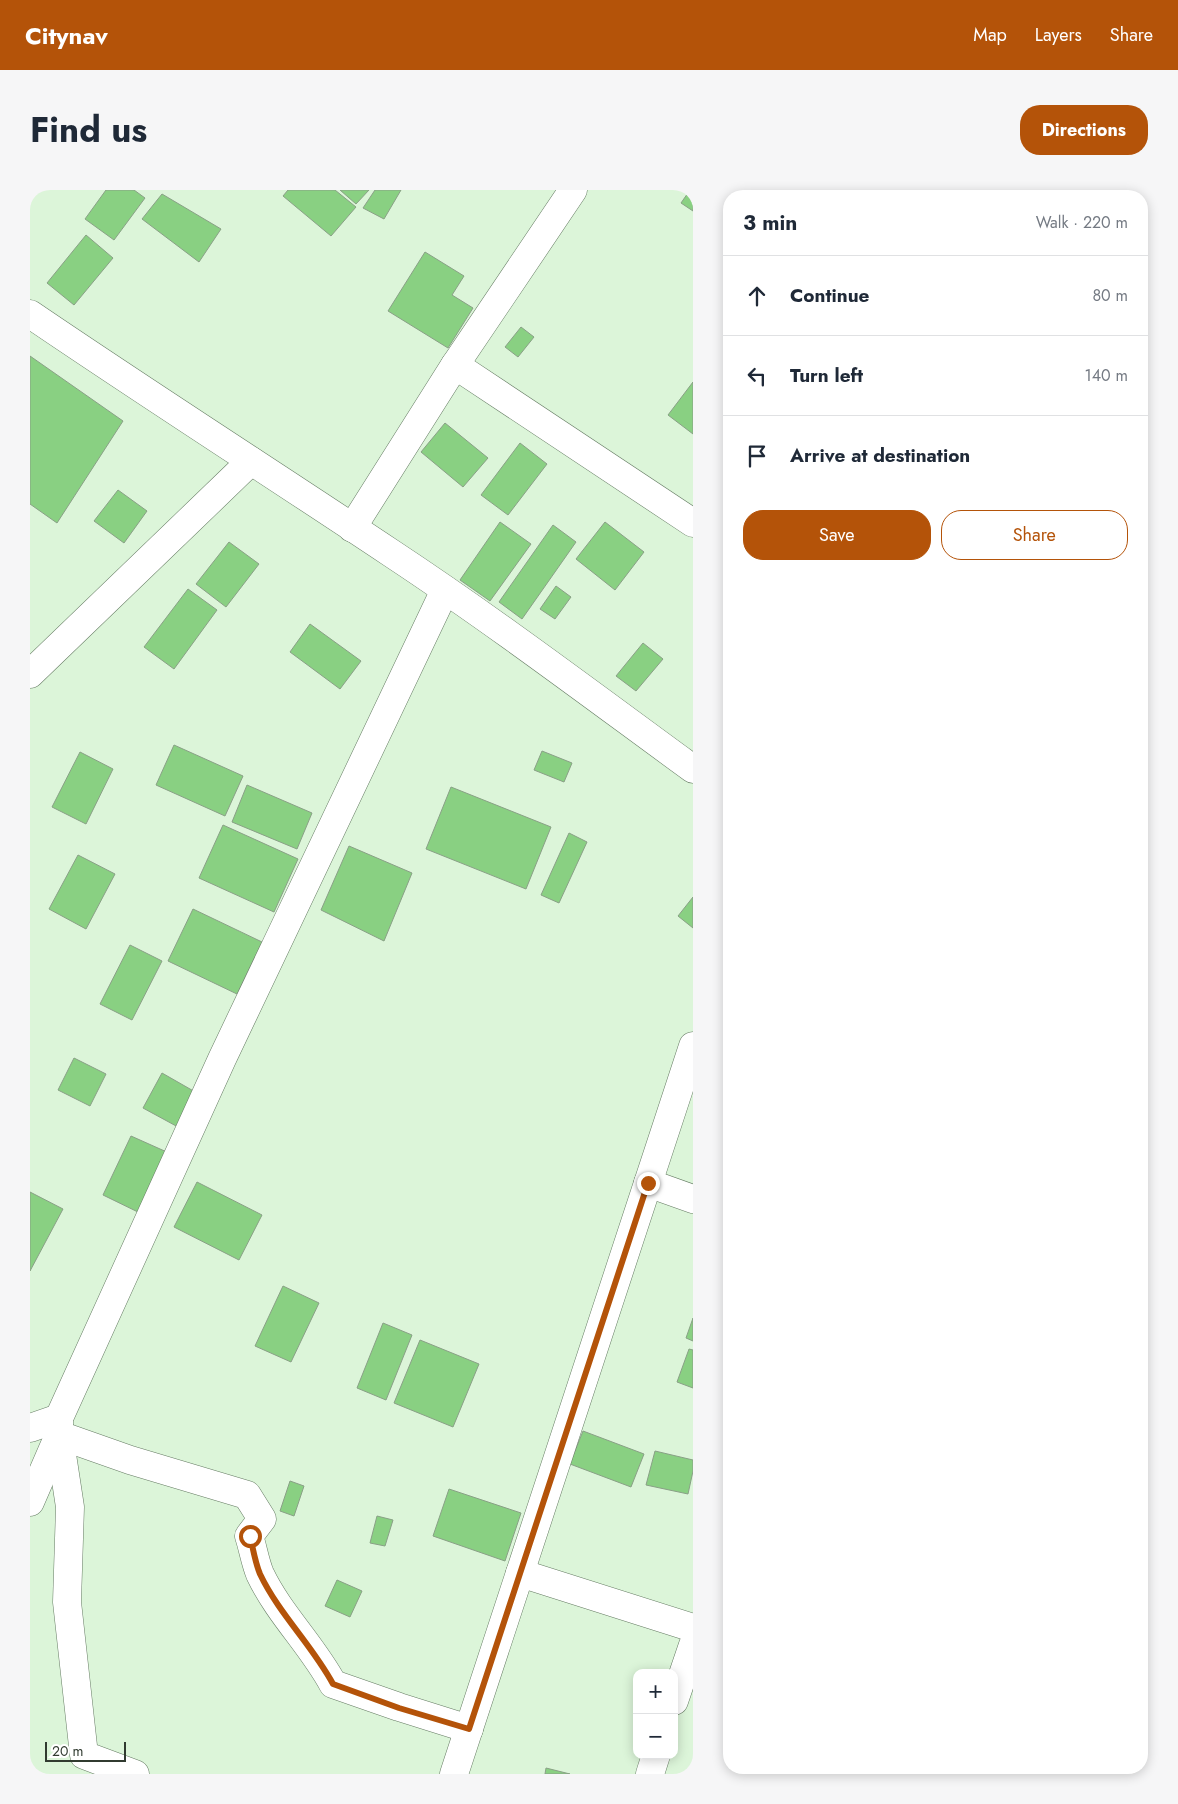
<!DOCTYPE html>
<meta charset="utf-8">
<style>
:root{--surface:#fff;--page:#f6f6f7;--text:#1f2937;--muted:#747a83;--line:#e0e1e3;--accent:#b45309}
body{margin:0;font-family:Jost,sans-serif;background:var(--page);color:var(--text)}
.controls{position:absolute;right:15px;bottom:15px;display:grid;overflow:hidden;border-radius:10px;box-shadow:0 2px 12px #0003}
.controls button{width:45px;height:45px;display:grid;place-items:center;padding:0;border:0;border-bottom:1px solid var(--line);background:var(--surface);color:var(--text);font:25px sans-serif}
.scale{position:absolute;left:15px;bottom:12px;width:81px;box-sizing:border-box;padding-left:5px;border:2px solid #313b30;border-top:0;font-size:14px;line-height:18px;white-space:nowrap;color:#313b30;-webkit-text-stroke:4px #fff;paint-order:stroke}
.stop{position:absolute;width:15px;height:15px;margin:-11px;border:4px solid #b45309;border-radius:50%;background:#fff}
.stop.end{background:#b45309;border-color:#fff;box-shadow:0 1px 5px #0008}
.list{margin:0;padding:0;list-style:none}
h2{display:flex;justify-content:space-between;align-items:center;height:65px;margin:0;padding:0 20px;font-size:21px}
h2 small{font-size:16px;font-weight:400;color:var(--muted)}
.list li{display:grid;grid-template-columns:32px 1fr auto;gap:15px;align-items:center;box-sizing:border-box;height:80px;padding:0 20px;border-top:1px solid var(--line)}
.list b{display:block;font-size:19px;white-space:nowrap}
.list em{font-size:16px;font-style:normal;color:var(--muted)}
.actions{display:flex;gap:10px;padding:15px 20px}
.actions a{flex:1;padding:11px 0;border:1px solid var(--accent);border-radius:20px;text-align:center;font-size:18px;color:var(--accent)}
.actions .main{background:var(--accent);color:#fff}
.icon{flex:none;width:28px;height:28px;fill:none;stroke:currentColor;stroke-width:2;stroke-linecap:round;stroke-linejoin:round}
.map{position:relative;flex:none;width:663px;height:1584px;overflow:hidden;border-radius:20px}
header{display:flex;align-items:center;gap:30px;box-sizing:border-box;height:70px;padding:0 25px;background:var(--accent);color:#fff}
header strong{font-size:24px}
nav{display:flex;gap:28px;margin-inline-start:auto;font-size:18px}
.intro{display:flex;align-items:center;justify-content:space-between;box-sizing:border-box;height:120px;padding:0 30px}
h1{margin:0;font-size:35px}
.button{padding:12px 22px;border-radius:20px;background:var(--accent);color:#fff;font-size:18px;font-weight:700}
main{display:flex;gap:30px;padding:0 30px}
aside{flex:1;background:var(--surface);border-radius:20px;box-shadow:0 2px 12px #0003}
.map>svg:first-child{display:block}
.building{fill:#89d082;stroke:#89a086}
.lines{fill:none;stroke-linecap:round;stroke-linejoin:round}
.minor-casing{stroke:#667c64;stroke-width:29}
.minor{stroke:#fff;stroke-width:28}
.route{stroke:#b45309;stroke-width:6}
</style>
<header>
<strong>Citynav</strong>
<nav><a>Map</a><a>Layers</a><a>Share</a></nav>
</header>
<div class="intro"><h1>Find us</h1><a class="button">Directions</a></div>
<main>
<div class="map">
<svg width="663" height="1584" viewBox="0 0 663 1584">
<rect width="100%" height="100%" fill="#dcf5d9"/>
<g class="building">
<path d="M76 0H104L115 8 84 50 55 29Z"/>
<path d="M258 0H305L326 17 301 46 253 6Z"/>
<path d="M310 0H339L326 14Z"/>
<path d="M345 0H371L354 29 333 18Z"/>
<path d="M660 0H663V21L651 13Z"/>
<path d="M132 4 191 39 169 72 112 29Z"/>
<path d="M56 45 83 68 44 115 17 93Z"/>
<path d="M395 62 434 86 422 105 443 118 418 158 358 121Z"/>
<path d="M491 137 504 147 488 167 475 157Z"/>
<path d="M0 166 93 231 27 333 0 314Z"/>
<path d="M663 192V244L638 225Z"/>
<path d="M415 233 458 268 433 297 391 262Z"/>
<path d="M490 253 517 274 478 325 451 305Z"/>
<path d="M88 300 117 321 94 353 64 331Z"/>
<path d="M470 332 501 354 460 411 430 390Z"/>
<path d="M575 332 614 362 585 400 546 369Z"/>
<path d="M523 335 546 352 492 429 469 412Z"/>
<path d="M199 352 229 374 196 417 166 394Z"/>
<path d="M526 396 541 407 525 429 510 419Z"/>
<path d="M158 399 187 420 144 479 114 457Z"/>
<path d="M280 434 331 471 310 499 260 462Z"/>
<path d="M613 453 633 469 606 501 586 486Z"/>
<path d="M144 555 213 586 195 626 126 595Z"/>
<path d="M512 561 542 573 534 592 504 580Z"/>
<path d="M50 562 83 579 56 634 22 617Z"/>
<path d="M217 595 282 623 267 659 202 632Z"/>
<path d="M421 597 521 637 496 699 396 659Z"/>
<path d="M193 635 268 669 244 722 169 688Z"/>
<path d="M539 643 557 652 529 713 511 705Z"/>
<path d="M319 656 382 683 354 751 291 720Z"/>
<path d="M48 665 85 684 56 739 19 719Z"/>
<path d="M663 707V738L648 726Z"/>
<path d="M163 719 232 752 207 804 138 771Z"/>
<path d="M100 755 132 771 102 830 70 814Z"/>
<path d="M44 868 76 884 60 916 28 900Z"/>
<path d="M132 883 167 903 148 937 113 918Z"/>
<path d="M101 946 139 963 110 1023 73 1005Z"/>
<path d="M167 992 232 1025 209 1070 144 1037Z"/>
<path d="M0 1002 33 1019 0 1081Z"/>
<path d="M253 1096 289 1113 261 1172 225 1156Z"/>
<path d="M663 1128V1151L656 1148Z"/>
<path d="M353 1133 382 1145 356 1210 327 1198Z"/>
<path d="M390 1150 449 1174 423 1237 364 1213Z"/>
<path d="M659 1159 663 1160V1198L647 1192Z"/>
<path d="M553 1241 614 1264 601 1297 540 1274Z"/>
<path d="M625 1261 663 1270V1281L658 1304 616 1295Z"/>
<path d="M260 1291 274 1296 264 1326 250 1321Z"/>
<path d="M419 1299 491 1323 475 1371 403 1346Z"/>
<path d="M347 1326 363 1330 355 1356 340 1353Z"/>
<path d="M307 1390 332 1401 320 1427 295 1416Z"/>
<path d="M516 1578 540 1584H515Z"/>
</g>
<g class="lines">
<g class="minor-casing">
<g id="minor">
<path d="M0 124C119 205 241 283 361 363 464 431 563 506 663 579"/>
<path d="M425 175 663 333"/>
<path d="M322 338 425 175 543 0"/>
<path d="M0 484 221 271"/>
<path d="M618 993 663 1009"/>
<path d="M0 1238 29 1228"/>
<path d="M0 1312 29 1245 100 1270 217 1305 232 1329 219 1346C223 1358 225 1372 230 1384 249 1424 282 1455 303 1494L369 1517 439 1539"/>
<path d="M490 1383 663 1438"/>
<path d="M644 1511 663 1455"/>
<path d="M105 1584 54 1565 37 1412 40 1317 29 1245V1228L192 869 415 400"/>
<path d="M424 1584 663 856"/>
<path d="M620 1584 626 1565"/>
</g>
</g>
<use href="#minor" class="minor"/>
</g>
<g class="lines">
<path class="route" d="M220 1346C223 1358 225 1372 230 1384 249 1424 282 1455 303 1494L369 1518 439 1539 618 993"/>
</g>
</svg>
<div class="controls">
<button>+</button>
<button>−</button>
</div>
<div class="scale">20 m</div>
<div class="stop" style="left:220px;top:1346px"></div>
<div class="stop end" style="left:618px;top:993px"></div>
</div>
<aside>
<h2>3 min<small>Walk · 220 m</small></h2>
<ul class="list">
<li><svg class="icon" aria-label="ahead" viewBox="0 0 24 24"><path d="M12 20V5M6 11l6-6 6 6"/></svg><div><b>Continue</b></div><em>80 m</em></li>
<li><svg class="icon" aria-label="left" viewBox="0 0 24 24"><path d="M17 20v-9H6M10 6l-5 5 5 5"/></svg><div><b>Turn left</b></div><em>140 m</em></li>
<li><svg class="icon" aria-label="arrive" viewBox="0 0 24 24"><path d="M6 21V4h12l-3 4 3 4H6"/></svg><div><b>Arrive at destination</b></div></li>
</ul>
<div class="actions"><a class="main">Save</a><a>Share</a></div>
</aside>
</main>
